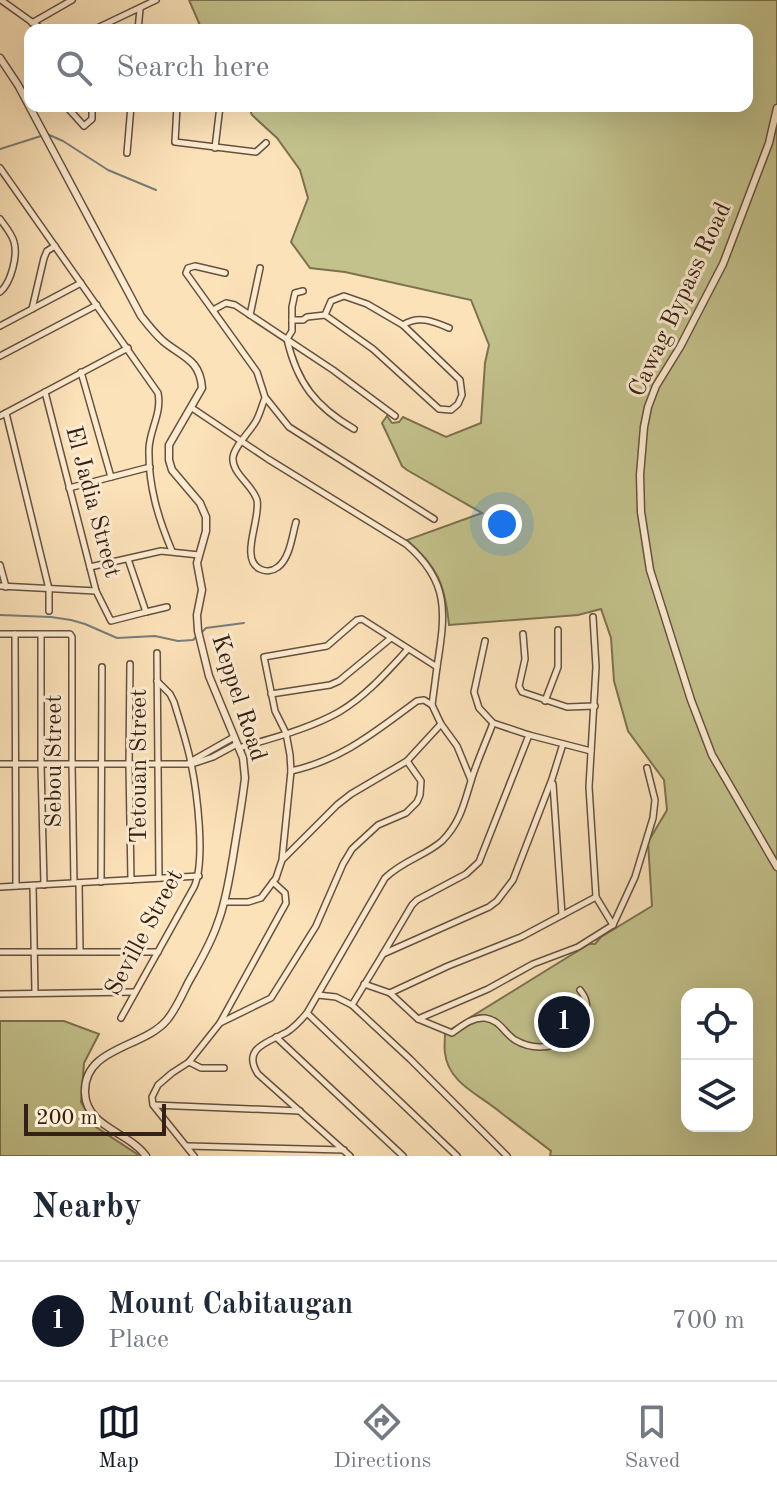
<!DOCTYPE html>
<style>
:root{--surface:#fff;--page:#f2f2f3;--text:#1f2937;--muted:#747a83;--line:#e0e1e3;--accent:#111827}
body{margin:0;font-family:"Old Standard TT",serif;background:var(--page);color:var(--text)}
.controls{position:absolute;right:24px;bottom:24px;display:grid;overflow:hidden;border-radius:16px;box-shadow:0 8px 32px #0002}
.controls button{width:72px;height:72px;display:grid;place-items:center;padding:0;border:0;border-bottom:2px solid var(--line);background:var(--surface);color:var(--text);font:40px sans-serif}
.scale{position:absolute;left:24px;bottom:20px;width:142px;box-sizing:border-box;padding-left:8px;border:4px solid #342115;border-top:0;font-size:22px;line-height:28px;white-space:nowrap;color:#342115;-webkit-text-stroke:6px #fdecd2;paint-order:stroke}
.you{position:absolute;left:502px;top:524px;width:28px;height:28px;margin:-20px;border:6px solid #fff;border-radius:50%;background:#1a73e8;box-shadow:0 0 0 12px #1a73e833}
.badge{display:grid;place-items:center;width:52px;height:52px;border-radius:50%;background:var(--accent);color:#fff;font-size:26px;font-weight:700}
.pin{position:absolute;translate:-50% -50%;border:4px solid #fff;box-shadow:0 2px 8px #0006}
.list{margin:0;padding:0;list-style:none}
h2{display:flex;justify-content:space-between;align-items:center;height:104px;margin:0;padding:0 32px;font-size:34px}
h2 small{font-size:26px;font-weight:400;color:var(--muted)}
.list li{display:grid;grid-template-columns:52px 1fr auto;gap:24px;align-items:center;box-sizing:border-box;height:120px;padding:0 32px;border-top:2px solid var(--line)}
.list b{display:block;font-size:30px;white-space:nowrap}
.list p{margin:0;font-size:26px;white-space:nowrap;color:var(--muted)}
.list em{font-size:26px;font-style:normal;color:var(--muted)}
.icon{flex:none;width:44px;height:44px;fill:none;stroke:currentColor;stroke-width:2;stroke-linecap:round;stroke-linejoin:round}
.map{position:relative;flex:none;width:777px;height:1156px;overflow:hidden}
.search{position:absolute;background:var(--surface);box-shadow:0 8px 32px #0002;left:24px;right:24px;top:24px;height:88px;display:flex;align-items:center;gap:20px;box-sizing:border-box;padding:0 28px;border-radius:16px;color:var(--muted);font-size:30px}
.sheet{height:224px;background:var(--surface)}
nav{display:flex;justify-content:space-around;align-items:center;box-sizing:border-box;height:112px;border-top:2px solid var(--line);background:var(--surface);font-size:22px;color:var(--muted)}
nav a{display:grid;justify-items:center;gap:4px}
nav .on{color:var(--accent)}
.map>svg:first-child{display:block}
.green{fill:#c3c28c;stroke:#7c7250;stroke-width:2;fill-rule:evenodd}
.lines{fill:none;stroke-linecap:round;stroke-linejoin:round}
.stream{stroke:#787d79;stroke-width:2}
.minor-casing{stroke:#66513e;stroke-width:8}
.tertiary-casing{stroke:#66513e;stroke-width:9}
.minor{stroke:#fdecd2;stroke-width:5}
.tertiary{stroke:#fdecd2;stroke-width:6}
.labels{text-anchor:middle;dominant-baseline:central;stroke-width:6;stroke-linejoin:round;paint-order:stroke}
.street-label{font-size:24px;fill:#342115;stroke:#fdecd2}
</style>
<div class="map">
<svg width="777" height="1156" viewBox="0 0 777 1156">
<rect width="100%" height="100%" fill="#fce2b9"/>
<filter id="stains"><feTurbulence type="fractalNoise" baseFrequency=".0025" numOctaves="4"/><feColorMatrix values="0 0 0 0 .2 0 0 0 0 .09 0 0 0 0 .02 0 0 0 .5 -.17"/></filter>
<radialGradient id="worn" r=".72"><stop offset=".6" stop-color="#630" stop-opacity="0"/><stop offset="1" stop-color="#630" stop-opacity=".3"/></radialGradient>
<g class="green">
<path d="M189 0H777V1156H550L551 1151C534 1138 517 1125 500 1112 480 1095 448 1083 445 1053 444 1046 445 1040 445 1033L589 944H595L601 937 652 906 648 842 667 810 664 780 628 731 614 681 611 638 601 609 578 615 449 625C445 585 438 567 407 540L482 513 407 470 402 466 382 423 387 416 392 423 399 422 403 417 446 437 481 423 485 363 489 345 471 300 345 272 310 268 291 242 308 198 300 170 277 138 252 115 248 106H747V30H202ZM687 994H747V1126H687Z"/>
<path d="M0 1021H64L99 1034 84 1063 81 1102 96 1127 140 1156H0Z"/>
</g>
<g class="lines">
<g class="stream">
<path d="M47 134 63 141 108 170 156 190"/>
<path d="M0 149 41 136"/>
<path d="M0 615 51 617 71 620 85 624 117 638 155 636 178 641 193 640 197 636"/>
<path d="M202 632 206 628 244 623"/>
</g>
<g class="minor-casing">
<g id="minor">
<path d="M1 0 43 30"/>
<path d="M32 23 72 0"/>
<path d="M93 30 156 0"/>
<path d="M138 30 140 9"/>
<path d="M185 30 187 29"/>
<path d="M66 106 84 126 92 119V106"/>
<path d="M177 106 175 142 256 152 266 143"/>
<path d="M215 148 220 106"/>
<path d="M127 153 131 106"/>
<path d="M0 168 158 393C162 413 150 429 149 448 148 485 158 518 172 551"/>
<path d="M0 219C5 226 12 234 14 242 18 256 11 283 0 292"/>
<path d="M225 273 195 266 188 268 186 273 257 372 265 397 289 427 434 519"/>
<path d="M303 291 295 293 292 307V331L287 339C297 383 316 407 354 429"/>
<path d="M32 309 44 258 47 251 55 246"/>
<path d="M213 310 226 303 235 305 333 370 395 416"/>
<path d="M250 315 260 268"/>
<path d="M325 315 331 301 344 296 367 304 403 325C418 315 433 321 449 328"/>
<path d="M292 320H303L307 317 325 315 373 349 439 409 451 410 458 404 462 395 460 380 403 325"/>
<path d="M0 326 81 283"/>
<path d="M0 356 97 305"/>
<path d="M81 372 111 477"/>
<path d="M45 392 96 591 111 621 146 612 128 559"/>
<path d="M265 398C262 405 260 414 256 421 250 432 235 445 233 457 231 473 253 485 257 500 261 519 239 559 260 569 266 572 273 571 278 567 290 558 292 536 296 522"/>
<path d="M192 408 268 459 406 544C451 582 445 615 437 667"/>
<path d="M6 413 49 589V611"/>
<path d="M0 416 128 348"/>
<path d="M69 488 150 467"/>
<path d="M0 565 6 587"/>
<path d="M90 567 161 551 199 555"/>
<path d="M0 586 96 591"/>
<path d="M146 612 167 607"/>
<path d="M593 617 596 667 589 787 596 897 613 925"/>
<path d="M0 634H70L72 637V765L74 883"/>
<path d="M15 634 16 886"/>
<path d="M523 634 525 659 519 686 522 692 567 707 595 706"/>
<path d="M41 635V765L44 885"/>
<path d="M485 641 474 692 479 708 493 723 529 735 591 751"/>
<path d="M157 653 159 878"/>
<path d="M130 664 129 765 131 880"/>
<path d="M271 694 330 685 339 681 391 638"/>
<path d="M545 701 558 667V630"/>
<path d="M239 748C272 738 309 729 339 712 366 696 387 672 408 649"/>
<path d="M190 762 234 737"/>
<path d="M0 764H192L213 757 237 744"/>
<path d="M291 771C342 760 376 731 417 701L424 700 432 705"/>
<path d="M553 784 562 915"/>
<path d="M283 859 337 805 351 794 407 761 441 724 457 746 471 780"/>
<path d="M101 882 102 667"/>
<path d="M79 883 80 951"/>
<path d="M33 886 35 993"/>
<path d="M0 887 199 876"/>
<path d="M224 902H248L261 898 276 878 282 860 291 771 290 755 286 733 275 711 264 657 327 646 357 620 362 619 437 667 432 705 441 724"/>
<path d="M0 952H158"/>
<path d="M383 954 412 905 417 900 466 874 479 862 529 735"/>
<path d="M364 984 390 993 418 1019 452 1033C462 1026 472 1017 485 1018 500 1020 504 1033 515 1040 539 1054 573 1046 583 1019 588 1007 588 1000 580 990"/>
<path d="M390 993 448 966 521 937 596 897"/>
<path d="M0 994 135 992"/>
<path d="M318 995 336 997 352 1005 410 1059 507 1156"/>
<path d="M352 1005 383 954 489 907 497 901 513 880 552 779 563 744"/>
<path d="M307 1013 457 1156"/>
<path d="M121 1018 194 887C206 861 197 792 191 763 187 743 180 722 174 702L170 694 157 681"/>
<path d="M418 1019 488 989 533 964 578 947 613 925 635 877 653 818 655 800 647 768"/>
<path d="M220 1023 271 998 316 926 343 864 352 849 378 825 406 813 417 802 420 795 421 781 407 761"/>
<path d="M276 1037 403 1156"/>
<path d="M189 1062 201 1068H224"/>
<path d="M154 1105 300 1111"/>
<path d="M187 1146 344 1150"/>
<path d="M194 1156 153 1105 152 1097 158 1085 172 1073 189 1062 220 1023 286 903 285 893 273 882"/>
<path d="M350 1156 258 1074C241 1048 269 1042 287 1032 295 1027 301 1020 307 1013L385 878C404 860 425 856 442 841 460 823 464 804 471 781 477 761 486 742 493 723"/>
</g>
</g>
<g class="tertiary-casing">
<g id="tertiary">
<path d="M0 58 18 85 141 316C148 325 154 333 163 341 182 357 200 359 202 388L169 445V460L172 470 200 503 206 517V531L197 563 202 590 197 615 198 631 209 676 243 758 245 778C242 804 237 831 233 857 229 879 226 901 218 922 211 944 199 963 188 983 182 995 176 1009 167 1020 144 1048 83 1047 85 1093 86 1127 129 1132 146 1156"/>
<path d="M777 108 769 143 723 264 680 347 656 386 648 407 644 427 640 475 641 512 650 570 691 700 712 755 777 867"/>
</g>
</g>
<use href="#minor" class="minor"/>
<use href="#tertiary" class="tertiary"/>
</g>
<g class="labels">
<g class="street-label">
<text transform="translate(681 300) rotate(-65)">Cawag Bypass Road</text>
<text transform="translate(92 502) rotate(75)">El Jadia Street</text>
<text transform="translate(238 698) rotate(72)">Keppel Road</text>
<text transform="translate(55 761) rotate(-90)">Sebou Street</text>
<text transform="translate(140 766) rotate(-90)">Tetouan Street</text>
<text transform="translate(145 933) rotate(-62)">Seville Street</text>
</g>
</g>
<rect width="100%" height="100%" filter="url(#stains)"/>
<rect width="100%" height="100%" fill="url(#worn)"/>
</svg>
<div class="controls">
<button><svg class="icon" aria-label="locate" viewBox="0 0 24 24"><circle cx="12" cy="12" r="6"/><path d="M12 2v4M12 18v4M2 12h4M18 12h4"/></svg></button>
<button><svg class="icon" aria-label="layers" viewBox="0 0 24 24"><path d="M12 4l9 5-9 5-9-5zM3 14l9 5 9-5"/></svg></button>
</div>
<div class="scale">200 m</div>
<div class="you"></div>
<div class="pin badge" style="left:564px;top:1022px">1</div>
<div class="search"><svg class="icon" aria-label="search" viewBox="0 0 24 24"><circle cx="10" cy="10" r="6"/><path d="M15 15l6 6"/></svg>Search here</div>
</div>
<section class="sheet">
<h2>Nearby<small></small></h2>
<ul class="list">
<li><span class="badge">1</span><div><b>Mount Cabitaugan</b><p>Place</p></div><em>700 m</em></li>
</ul>
</section>
<nav>
<a class="on"><svg class="icon" aria-label="map" viewBox="0 0 24 24"><path d="M3 6l6-2 6 2 6-2v14l-6 2-6-2-6 2zM9 4v14M15 6v14"/></svg>Map</a>
<a><svg class="icon" aria-label="directions" viewBox="0 0 24 24"><path d="M12 3l9 9-9 9-9-9zM9 14v-3h6M13 9l2 2-2 2"/></svg>Directions</a>
<a><svg class="icon" aria-label="saved" viewBox="0 0 24 24"><path d="M7 4h10v16l-5-4-5 4z"/></svg>Saved</a>
</nav>
